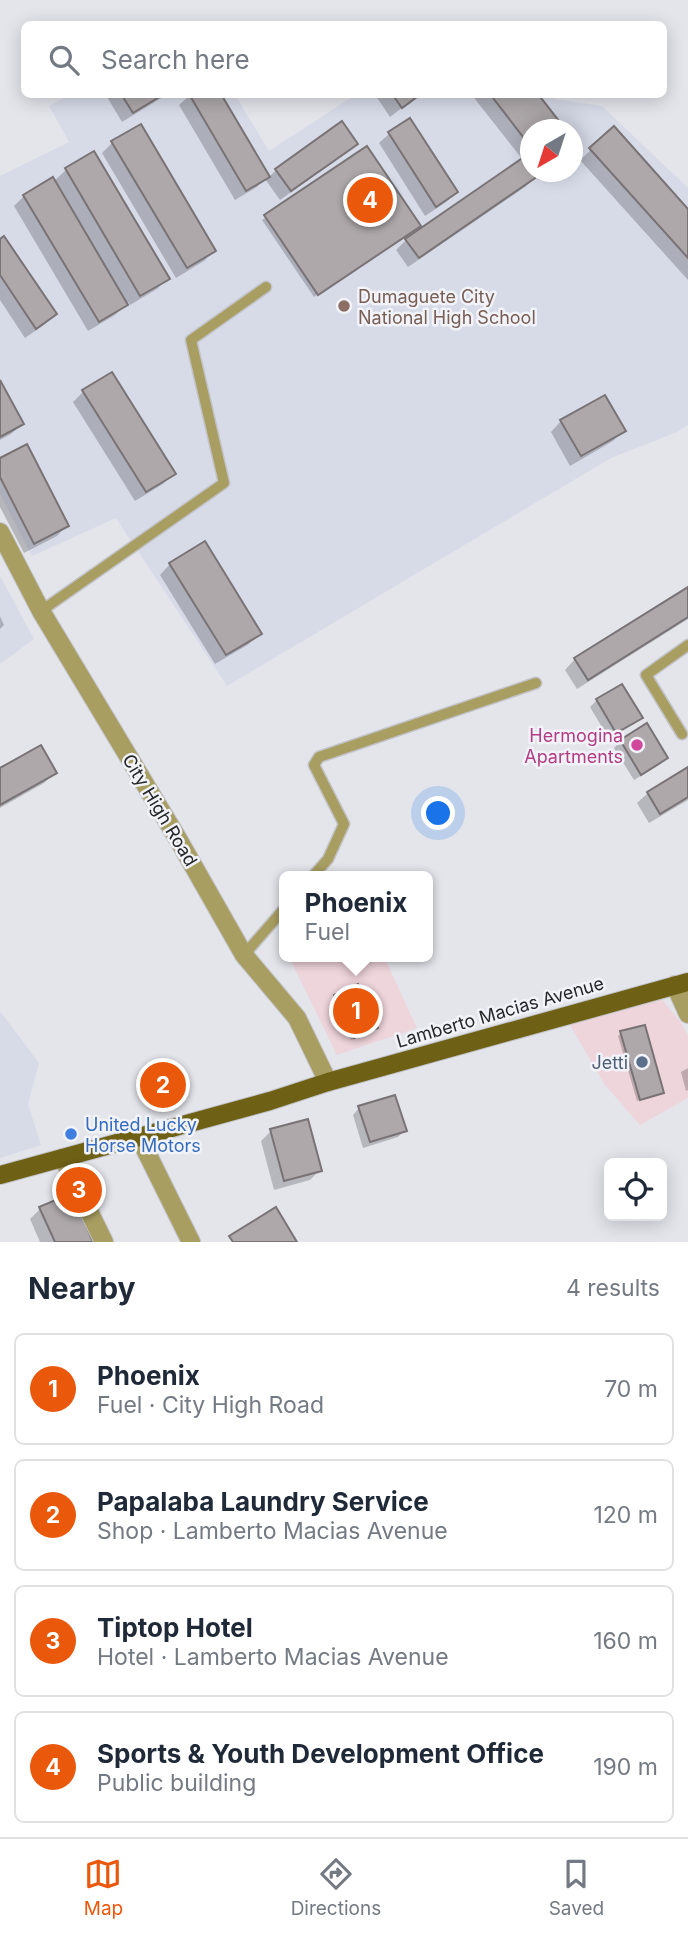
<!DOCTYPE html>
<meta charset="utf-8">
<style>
:root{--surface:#fff;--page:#f6f6f7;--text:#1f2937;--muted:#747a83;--line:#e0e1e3;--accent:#ea580c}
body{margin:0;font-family:Inter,sans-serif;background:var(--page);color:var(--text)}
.controls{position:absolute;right:21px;bottom:21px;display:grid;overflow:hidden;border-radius:10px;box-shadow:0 4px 18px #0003}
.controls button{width:63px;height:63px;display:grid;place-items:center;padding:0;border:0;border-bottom:2px solid var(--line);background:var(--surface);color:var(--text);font:35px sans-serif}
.compass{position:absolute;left:520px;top:119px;width:63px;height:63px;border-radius:50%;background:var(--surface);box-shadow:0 4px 18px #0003;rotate:219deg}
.you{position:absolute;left:439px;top:814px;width:24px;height:24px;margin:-18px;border:5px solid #fff;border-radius:50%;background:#1a73e8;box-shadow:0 0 0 10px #1a73e833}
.badge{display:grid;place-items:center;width:46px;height:46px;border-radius:50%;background:var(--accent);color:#fff;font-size:23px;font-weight:700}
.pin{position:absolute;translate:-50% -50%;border:4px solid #fff;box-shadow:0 2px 7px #0006}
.popup{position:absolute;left:279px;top:871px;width:154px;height:91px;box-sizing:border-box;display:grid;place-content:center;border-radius:10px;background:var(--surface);filter:drop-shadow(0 2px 5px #0005);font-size:23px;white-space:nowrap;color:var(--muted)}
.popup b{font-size:26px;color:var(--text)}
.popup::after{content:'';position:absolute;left:50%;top:100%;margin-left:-14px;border:14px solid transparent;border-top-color:var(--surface)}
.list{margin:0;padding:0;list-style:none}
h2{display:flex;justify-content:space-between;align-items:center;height:91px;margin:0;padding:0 28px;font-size:30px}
h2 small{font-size:23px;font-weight:400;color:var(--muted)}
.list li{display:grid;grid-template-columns:46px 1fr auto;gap:21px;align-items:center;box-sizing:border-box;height:112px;margin:0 14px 14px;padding:0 14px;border:2px solid var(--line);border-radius:10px}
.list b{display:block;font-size:26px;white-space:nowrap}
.list p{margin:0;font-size:23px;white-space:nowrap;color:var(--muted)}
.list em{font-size:23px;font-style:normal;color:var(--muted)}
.icon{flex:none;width:38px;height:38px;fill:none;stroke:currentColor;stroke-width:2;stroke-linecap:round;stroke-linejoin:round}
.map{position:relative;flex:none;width:688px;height:1242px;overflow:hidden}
.search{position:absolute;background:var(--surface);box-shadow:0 4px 18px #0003;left:21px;right:21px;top:21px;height:77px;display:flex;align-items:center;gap:18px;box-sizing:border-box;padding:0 24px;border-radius:10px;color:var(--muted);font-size:26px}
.sheet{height:595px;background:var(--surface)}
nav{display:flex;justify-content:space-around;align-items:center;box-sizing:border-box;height:98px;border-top:2px solid var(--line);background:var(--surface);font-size:19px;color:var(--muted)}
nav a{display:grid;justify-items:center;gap:4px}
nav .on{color:var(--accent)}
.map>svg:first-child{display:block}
.commercial{fill:#eed4db}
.built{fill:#d7dbe8;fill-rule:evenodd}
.shadow{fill:#0003}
.building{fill:#aea8ab;stroke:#797376;stroke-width:2}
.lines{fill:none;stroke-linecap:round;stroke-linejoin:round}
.lane-casing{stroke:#c2c3c8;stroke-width:13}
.street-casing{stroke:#c2c3c8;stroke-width:20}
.primary-casing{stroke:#c2c3c8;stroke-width:20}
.lane{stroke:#a99e61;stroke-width:10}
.street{stroke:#a99e61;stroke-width:18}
.primary{stroke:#6e6015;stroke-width:18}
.education-dot{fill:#8d6e63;stroke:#f1f3f9;stroke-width:2.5}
.hotel-dot{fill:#d1479c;stroke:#f1f3f9;stroke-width:2.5}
.service-dot{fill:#5c6f8a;stroke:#f1f3f9;stroke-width:2.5}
.shop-dot{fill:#3f7fe0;stroke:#f1f3f9;stroke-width:2.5}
.labels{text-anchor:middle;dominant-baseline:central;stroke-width:5;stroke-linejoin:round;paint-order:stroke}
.education-label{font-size:18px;fill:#785e54;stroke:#f1f3f9;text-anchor:start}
.hotel-label{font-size:18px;fill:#b23c85;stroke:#f1f3f9;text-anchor:end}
.street-label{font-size:18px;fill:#262729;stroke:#f1f3f9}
.service-label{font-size:18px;fill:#4e5e75;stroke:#f1f3f9;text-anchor:end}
.shop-label{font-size:18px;fill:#366cbe;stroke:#f1f3f9;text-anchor:start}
</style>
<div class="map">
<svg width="688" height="1242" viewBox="0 0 688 1242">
<rect width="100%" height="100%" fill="#e4e5eb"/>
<g class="commercial">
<path d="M289 957H384L417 1028 337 1055Z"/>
<path d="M659 996 682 1024 688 1036V1098L640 1125 605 1085 570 1025Z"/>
</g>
<g class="built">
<path d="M68 95H235L269 151 355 95H551L555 99 602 106 688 188V425L677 432 611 458 227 686 116 518 32 556 0 494V176L69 142 49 106ZM530 130H572V172H530Z"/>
<path d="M0 576 34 639 0 664Z"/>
<path d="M0 1011 39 1063 28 1104 41 1145 0 1158Z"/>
</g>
<g class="shadow">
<path d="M109 94H168L122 122 107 97Z"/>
<path d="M191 94 268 178 276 170 356 143 345 154 280 200 265 179 257 187 235 200 179 105Z"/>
<path d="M377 94H420L390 117 376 96Z"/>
<path d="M471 94H536L530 130V172H549L539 180 536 176 525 187 408 267 396 250 406 240 523 160Z"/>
<path d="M390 133 456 192 446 202 425 216 379 143Z"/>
<path d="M572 141 577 147 572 152Z"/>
<path d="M113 142 214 251 204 261 176 278 102 153Z"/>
<path d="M366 149 415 229 314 297 262 220Z"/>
<path d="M591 150 688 211V280L580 160Z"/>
<path d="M94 154 168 278 157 289 130 305 128 302 115 315 88 331 14 206 24 196 53 182 66 170Z"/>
<path d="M0 241 55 314 45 324 25 338 0 300Z"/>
<path d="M0 383 22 424 11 434 0 440Z"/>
<path d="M83 392 174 473 163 484 135 501 73 402Z"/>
<path d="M561 421 623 431 613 441 570 466 551 432Z"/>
<path d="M0 460 67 525 57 536 24 553 0 507Z"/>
<path d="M170 564 259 633 249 644 215 664 160 575Z"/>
<path d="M688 589V619L577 689 565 670 575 659Z"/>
<path d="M0 616 4 625 0 629Z"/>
<path d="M597 700 641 718 634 724 609 739 590 707Z"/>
<path d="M621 741 666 758 659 765 634 780 614 748Z"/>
<path d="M688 769V800L649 823 637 803 648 793Z"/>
<path d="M0 770 55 773 44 783 0 808Z"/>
<path d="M358 957H378V958L363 967Z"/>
<path d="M335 996 375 1028 351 1040 332 999Z"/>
<path d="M621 1033 662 1092 659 1095 637 1101 618 1036Z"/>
<path d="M688 1068V1090L686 1091 681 1072Z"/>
<path d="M359 1108 405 1130 398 1137 363 1148 353 1115Z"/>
<path d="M271 1131 320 1170 310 1180 274 1190 261 1141Z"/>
<path d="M71 1196 91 1242H40L30 1219 40 1209Z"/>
</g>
<g class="building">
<path d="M121 94H164L133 113Z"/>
<path d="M189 94H221L270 177 246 191Z"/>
<path d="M392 94H421L402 108Z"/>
<path d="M490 94H538L566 130H530V146Z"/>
<path d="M410 118 458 192 436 207 388 132Z"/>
<path d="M342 121 358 144 291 191 275 169Z"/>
<path d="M141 124 216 251 187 268 111 141Z"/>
<path d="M614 126 688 209V258L589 148Z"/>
<path d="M367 146 421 226 318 295 264 215Z"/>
<path d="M94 151 170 279 140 296 65 168Z"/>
<path d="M524 157 530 166V172H535L538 176 419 258 405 239Z"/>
<path d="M53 177 128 305 99 322 23 195Z"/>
<path d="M4 236 57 314 36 329 0 275V239Z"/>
<path d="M112 372 176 474 146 492 82 390Z"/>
<path d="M0 380 24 424 0 437Z"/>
<path d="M605 395 626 431 581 456 560 420Z"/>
<path d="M27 444 69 526 34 544 0 477V458Z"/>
<path d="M205 541 262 634 226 655 169 563Z"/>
<path d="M688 587V617L588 680 574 658Z"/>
<path d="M622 684 643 718 616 733 596 699Z"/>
<path d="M647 723 668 758 641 775 620 740Z"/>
<path d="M41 745 57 773 0 805V768Z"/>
<path d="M688 767V797L660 814 647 792Z"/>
<path d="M358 984 378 1028 354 1038 334 995Z"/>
<path d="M645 1025 664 1093 640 1100 620 1031Z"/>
<path d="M395 1095 407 1131 370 1142 358 1106Z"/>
<path d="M308 1119 322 1171 284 1181 270 1129Z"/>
<path d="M72 1193 93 1242H55L39 1207Z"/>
<path d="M276 1207 297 1242H233L229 1236Z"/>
</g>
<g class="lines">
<g class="lane-casing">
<g id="lane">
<path d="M41 611 224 483 191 340 266 287"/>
<path d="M682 734 646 675 688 645"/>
<path d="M313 876 328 859 344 824 314 765 319 757 536 683"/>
<path d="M244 955 284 909"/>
</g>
</g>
<g class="street-casing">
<g id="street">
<path d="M0 532 41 611 178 839 244 955 297 1018 328 1082"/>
<path d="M675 985 688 1014"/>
<path d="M139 1137 191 1242"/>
<path d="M63 1158 104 1242"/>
</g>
</g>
<g class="primary-casing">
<path id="primary" d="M0 1175 270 1101 328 1082 688 982"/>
</g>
<use href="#lane" class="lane"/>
<use href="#street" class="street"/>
<use href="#primary" class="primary"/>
</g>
<circle class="education-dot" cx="344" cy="306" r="7"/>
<circle class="hotel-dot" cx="637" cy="745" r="7"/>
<circle class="service-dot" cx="642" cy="1062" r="7"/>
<circle class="shop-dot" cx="71" cy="1134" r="7"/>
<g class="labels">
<g class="education-label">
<text x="358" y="296">Dumaguete City<tspan x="358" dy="21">National High School</tspan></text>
</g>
<g class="hotel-label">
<text x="623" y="735">Hermogina<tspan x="623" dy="21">Apartments</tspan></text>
</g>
<g class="street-label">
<text transform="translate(160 810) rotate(59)">City High Road</text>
<text transform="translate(500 1012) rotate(-16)">Lamberto Macias Avenue</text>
</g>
<g class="service-label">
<text x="628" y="1062">Jetti</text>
</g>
<g class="shop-label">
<text x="85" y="1124">United Lucky<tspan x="85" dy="21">Horse Motors</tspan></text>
</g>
</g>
</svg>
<div class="controls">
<button><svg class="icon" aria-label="locate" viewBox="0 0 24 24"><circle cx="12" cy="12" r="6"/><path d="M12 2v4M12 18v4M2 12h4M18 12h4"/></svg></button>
</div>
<svg class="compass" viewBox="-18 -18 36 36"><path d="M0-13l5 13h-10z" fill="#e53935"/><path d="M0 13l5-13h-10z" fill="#747a83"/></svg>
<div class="you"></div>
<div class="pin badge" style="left:356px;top:1011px">1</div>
<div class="popup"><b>Phoenix</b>Fuel</div>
<div class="pin badge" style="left:163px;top:1085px">2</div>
<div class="pin badge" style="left:79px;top:1190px">3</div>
<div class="pin badge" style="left:370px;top:200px">4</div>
<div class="search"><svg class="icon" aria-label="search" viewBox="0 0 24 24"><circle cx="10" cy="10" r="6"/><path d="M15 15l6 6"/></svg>Search here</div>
</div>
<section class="sheet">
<h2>Nearby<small>4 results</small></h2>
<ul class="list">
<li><span class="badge">1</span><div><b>Phoenix</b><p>Fuel · City High Road</p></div><em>70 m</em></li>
<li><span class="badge">2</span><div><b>Papalaba Laundry Service</b><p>Shop · Lamberto Macias Avenue</p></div><em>120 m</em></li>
<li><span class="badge">3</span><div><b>Tiptop Hotel</b><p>Hotel · Lamberto Macias Avenue</p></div><em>160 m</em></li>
<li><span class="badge">4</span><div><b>Sports &amp; Youth Development Office</b><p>Public building</p></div><em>190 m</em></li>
</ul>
</section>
<nav>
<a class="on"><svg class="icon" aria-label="map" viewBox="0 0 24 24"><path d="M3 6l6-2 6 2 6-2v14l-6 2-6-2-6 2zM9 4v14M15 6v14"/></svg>Map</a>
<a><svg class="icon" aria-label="directions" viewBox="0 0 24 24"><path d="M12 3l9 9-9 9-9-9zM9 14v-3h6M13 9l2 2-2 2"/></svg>Directions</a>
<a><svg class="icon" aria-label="saved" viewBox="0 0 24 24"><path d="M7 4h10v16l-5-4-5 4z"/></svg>Saved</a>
</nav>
